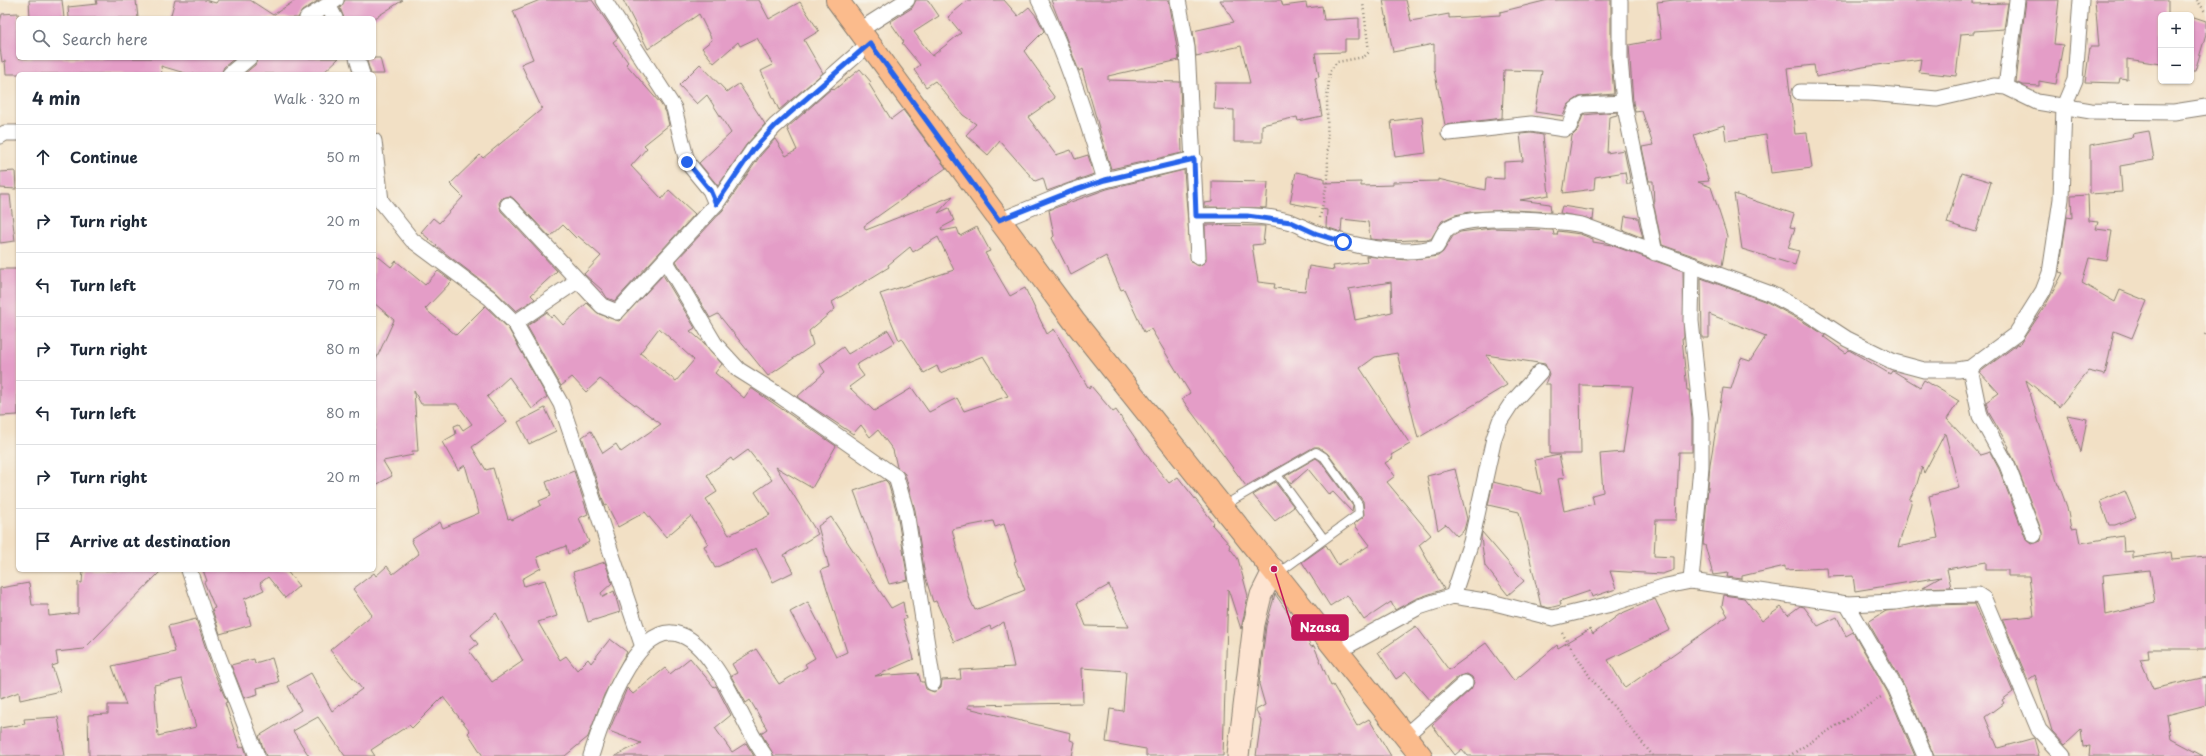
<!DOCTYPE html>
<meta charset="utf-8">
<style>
:root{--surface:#fff;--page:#f2f2f3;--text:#1f2937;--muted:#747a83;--line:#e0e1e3}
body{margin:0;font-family:"Playpen Sans",sans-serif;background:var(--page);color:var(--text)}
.controls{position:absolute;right:12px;top:12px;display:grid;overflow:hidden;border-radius:6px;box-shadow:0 1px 3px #0004}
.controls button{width:36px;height:36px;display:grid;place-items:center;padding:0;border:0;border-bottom:1px solid var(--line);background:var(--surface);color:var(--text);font:20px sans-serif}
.stop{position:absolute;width:12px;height:12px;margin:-9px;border:3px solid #2563eb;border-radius:50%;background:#fff}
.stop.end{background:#2563eb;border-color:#fff;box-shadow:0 1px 4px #0008}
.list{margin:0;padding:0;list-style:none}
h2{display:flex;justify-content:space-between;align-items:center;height:52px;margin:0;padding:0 16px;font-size:17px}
h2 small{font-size:13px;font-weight:400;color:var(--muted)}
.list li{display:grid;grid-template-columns:26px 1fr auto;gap:12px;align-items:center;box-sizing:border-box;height:64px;padding:0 16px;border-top:1px solid var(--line)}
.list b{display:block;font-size:15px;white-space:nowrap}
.list em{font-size:13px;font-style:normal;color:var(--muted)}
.icon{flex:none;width:22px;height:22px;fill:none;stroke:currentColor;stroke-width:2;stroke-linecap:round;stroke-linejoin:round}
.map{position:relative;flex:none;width:2206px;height:756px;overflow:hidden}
.search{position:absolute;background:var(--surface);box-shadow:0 1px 3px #0004;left:16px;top:16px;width:360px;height:44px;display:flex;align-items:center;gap:10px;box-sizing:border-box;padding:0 14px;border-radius:6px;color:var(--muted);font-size:15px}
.panel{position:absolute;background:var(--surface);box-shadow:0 1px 3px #0004;left:16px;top:72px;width:360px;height:500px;border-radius:6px}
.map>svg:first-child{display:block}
.building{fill:#e49dc7;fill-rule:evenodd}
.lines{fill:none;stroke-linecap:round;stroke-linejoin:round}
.lane-casing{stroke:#877e70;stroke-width:10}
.street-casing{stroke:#877e70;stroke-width:17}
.secondary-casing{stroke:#877e70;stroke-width:23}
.primary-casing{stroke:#877e70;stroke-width:24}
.path{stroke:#877e70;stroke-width:2.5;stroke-dasharray:1 3;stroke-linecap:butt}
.lane{stroke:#fff;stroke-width:8}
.street{stroke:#fff;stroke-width:15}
.secondary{stroke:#fde4d1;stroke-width:21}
.primary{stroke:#fbbb8c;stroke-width:22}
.route{stroke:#2563eb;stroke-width:5}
.leader{fill:none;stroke:#c2185b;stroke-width:1.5}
.callout-dot{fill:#c2185b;stroke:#f7f3e8;stroke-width:1.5}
.callout{fill:#c2185b;stroke:#c2185b;stroke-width:1.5}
.callout-label{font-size:13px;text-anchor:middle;font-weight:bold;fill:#fff}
</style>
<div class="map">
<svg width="2206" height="756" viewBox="0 0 2206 756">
<rect width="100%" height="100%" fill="#f7f3e8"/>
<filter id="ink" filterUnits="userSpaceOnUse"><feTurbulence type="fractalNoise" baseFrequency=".025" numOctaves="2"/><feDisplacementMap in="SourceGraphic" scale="8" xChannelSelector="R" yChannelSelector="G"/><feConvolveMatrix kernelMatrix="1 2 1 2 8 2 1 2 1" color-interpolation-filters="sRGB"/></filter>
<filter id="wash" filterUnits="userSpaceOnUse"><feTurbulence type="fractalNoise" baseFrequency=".012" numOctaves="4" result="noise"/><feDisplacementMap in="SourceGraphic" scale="16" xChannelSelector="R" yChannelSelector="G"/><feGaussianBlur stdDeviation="0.9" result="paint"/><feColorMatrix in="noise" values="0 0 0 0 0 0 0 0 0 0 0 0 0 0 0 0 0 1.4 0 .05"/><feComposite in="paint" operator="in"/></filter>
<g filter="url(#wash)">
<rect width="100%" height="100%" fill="#f2e0c5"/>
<g id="blocks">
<g class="building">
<path d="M29 0H62L64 18H30Z"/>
<path d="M96 0H136L138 18H69L68 7 97 4Z"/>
<path d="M175 0H205L216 3 218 0H250L273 15 296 0H319L302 11 298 18H170Z"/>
<path d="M345 0H403L375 18H344L340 8Z"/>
<path d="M540 0H592L618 38 613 42 628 62 626 64 660 103 666 112 669 125 644 145 647 148 631 166 662 199 669 190 695 214 615 301 607 298 602 290 584 274 601 256 578 236 576 238 563 225 550 237 514 199 510 196 502 198 499 203 501 211 557 271 531 295 535 299 516 311 495 291 445 253 421 232 433 218 439 223 463 197 450 184 480 155 483 158 542 109 521 64 533 59 513 11Z"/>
<path d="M623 0H759L769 19 800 2 819 31 804 40 823 73 779 110 761 71 773 65 757 38 740 46 738 42 714 63 702 48 712 40 699 14 648 49Z"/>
<path d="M916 0H928L939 16 914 32 932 56 961 33 948 17 968 0H1004L1018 16 1029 7 1037 17 1044 31 1024 51 1049 86 1047 87 1055 98 1028 117 1056 155 1071 150 1075 159 1088 155 1094 174 1047 191 1043 178 1035 181 1000 141 988 155 966 135 976 124 963 115 935 81 926 87 914 70 920 65 902 43 904 42 890 22 912 8Z"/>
<path d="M1051 0H1169L1179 60 1108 76V80L1180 82 1182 153 1111 169 1082 69 1079 71Z"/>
<path d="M1220 0H1281L1283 6 1306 3 1307 8 1322 6 1324 20 1359 18V39H1345V52L1315 53 1319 77 1315 78 1322 116 1298 121 1297 117 1262 125V142H1234V110L1214 109 1215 83H1250L1241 46 1196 56 1193 31 1234 22Z"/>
<path d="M1383 0H1406L1411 21 1449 14V18L1500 15V12L1548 0H1611V60L1614 94 1579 97 1568 105 1563 116 1535 112 1542 71 1504 70 1502 118 1445 125 1434 69V44L1393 52Z"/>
<path d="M1674 0H1973V4L2008 3 2004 29 1974 31V33L1961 34 1956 76 1919 72 1921 59 1863 67 1816 77 1814 65 1787 68 1795 134 1807 133 1812 168 1771 173 1766 135 1726 141 1724 125 1694 135 1709 181 1698 182 1711 187 1727 236 1722 266 1662 245 1654 206 1653 181H1649L1642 147 1653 145 1642 111 1635 112 1633 102 1629 45 1661 39 1657 2Z"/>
<path d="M2026 0H2059L2054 44 2063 45 2056 84 2039 81V86L2022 85 2016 82Z"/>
<path d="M2095 0H2168V15H2161V64L2127 59V79L2120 78 2119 83 2085 82 2090 47H2099Z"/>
<path d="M18 13V58H235L224 67 221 74H188L161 66 162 74H6L5 61 2 62 0 48V22L2 14Z"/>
<path d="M2191 16 2206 21V34L2195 71H2191Z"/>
<path d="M258 58H339L322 74H244L255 65Z"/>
<path d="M366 58H380L384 74H371Z"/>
<path d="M700 64 727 92 739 84 765 124 746 145 718 186 699 163 731 133 707 95 697 104 679 85Z"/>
<path d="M860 69 871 82 869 84 891 119 903 110 946 168 864 226 866 230 953 196 938 213 949 208 954 221 941 228 942 231 957 228 960 236 977 227 990 251 985 253 1010 296 1025 288 1047 334 1054 329 1089 389 1091 386 1113 412 1116 410 1151 461 1169 483 1178 477 1214 523 1212 525 1230 545 1229 547 1238 559 1248 596 1241 629 1228 589 1223 756H1146V749L1106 742 1110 709 1123 711 1126 671 1082 668 1083 703 968 705V708L1071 733 1070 740 1075 742 1072 756H774L761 733 767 729 750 700 746 703 731 676 737 673 732 664 756 649 779 684 807 667 805 664 815 658 790 612 808 602 836 657 847 652 821 570 829 567 818 526 831 517 891 608 903 602 906 619H903L914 659 875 676 918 673 921 682H924L926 689 934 692 941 687 942 680 961 679 960 670 1014 667 1004 622 991 629 990 626 954 642 936 601 933 602 925 576 915 510 905 474 897 467 893 450 878 430 870 437 861 425 853 434 797 397 825 372 820 364 843 347 848 354 888 330 895 342 856 365 864 376 849 387 874 411 912 388 929 412 957 398 964 411 1008 396 983 356 940 373 937 366 924 373 902 338 899 340 880 294 954 270 938 237 913 252 910 247 888 265 889 267 832 302 835 309 809 331 813 345 768 376 718 314 710 318 676 261 723 210 760 156 775 139 786 156 797 150 787 128 832 88 834 90ZM993 521 995 527 1004 524 1016 561 1014 562 1025 590 975 610 969 597 952 529ZM1109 585 1129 627 1086 626 1077 603Z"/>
<path d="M1617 112V115L1609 117 1607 153 1624 150 1631 184H1627L1625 172 1595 177 1594 189 1563 193 1572 136 1577 131 1583 115Z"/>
<path d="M1422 117 1426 153 1395 157 1391 121Z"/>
<path d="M2149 131 2154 160 2120 166 2122 192 2090 194V145L2133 137 2132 134Z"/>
<path d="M1531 133 1543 135 1549 195 1520 200 1550 204 1551 212 1512 210 1470 212 1455 215 1442 221 1431 239 1393 241 1370 239 1368 222 1342 219 1341 232 1326 227 1327 210 1290 203 1296 172 1324 178V183L1361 182V186L1393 185V182L1438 181V179L1485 190 1486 178 1504 179V162L1523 161 1520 134Z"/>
<path d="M1184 170 1191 262 1199 266 1206 261 1205 225 1265 226 1263 244 1252 245 1258 282 1275 284 1274 288 1305 291 1309 266 1334 270 1333 266 1367 262 1366 256 1407 260 1438 256 1443 252 1453 236 1460 232 1491 228 1553 230 1554 235H1557L1558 231 1580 234 1593 239V242L1611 245 1683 271 1684 338H1682L1687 390H1689L1692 419V452H1679L1676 520H1656L1654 556 1674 557V570L1662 574 1610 571 1616 589 1592 597 1590 591 1560 601 1561 605 1549 608 1541 606 1519 512 1488 505 1493 482 1542 494 1535 460 1559 455 1564 478 1558 479 1564 511 1594 504 1592 495 1603 492 1600 454 1623 452 1633 386 1580 385 1581 454H1550V384H1545L1549 374 1545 364 1486 355 1507 385 1418 438 1397 353 1375 357 1360 368 1410 444 1391 455 1393 458 1385 463 1395 476 1387 482 1431 535 1419 545 1444 589 1415 599 1395 610 1391 602 1364 620 1347 595 1330 606 1302 562 1326 545 1338 565 1370 545 1354 524 1364 516 1363 501 1328 454 1319 447H1314L1246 486 1182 399 1190 393 1151 329 1144 332 1124 289 1121 290 1106 256 1071 275 1052 238 1054 236 1049 210 1107 189ZM1391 282 1392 312 1355 320 1349 289Z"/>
<path d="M15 171 16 189 0 188V172Z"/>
<path d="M1962 173 1991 182 1976 232 1947 223Z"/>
<path d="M1212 181 1268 182 1266 208 1204 207V203L1212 202Z"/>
<path d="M1734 194 1794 214 1790 227 1795 228 1788 248 1799 251 1795 265 1742 249Z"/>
<path d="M0 195H10L15 241 0 243Z"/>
<path d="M2088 195 2089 221 2098 222 2096 229 2112 231 2107 261 2089 258 2082 283 2115 302 2120 290 2147 301 2132 338 2114 331 2105 375 2088 371 2059 407 2026 380 2058 485H2059L2067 507 2071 529 2077 528 2080 543 2123 536 2124 552 2133 551V558L2171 552 2172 559 2206 556V649H2148L2149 658 2140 659 2153 689 2206 677V705L2167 715 2171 739 2203 756H2089L2090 746 2083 747 2081 730 2065 745 2052 731 2035 675 2028 680 2002 619 2034 616 2029 576H2008V570H1986V562L1947 569 1951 587 1922 588 1941 577 1855 591 1853 576 1828 577 1827 568 1785 570V566L1742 576V579L1727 577 1728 573 1713 575 1705 545H1703L1710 464 1723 388 1731 389 1741 358 1750 361 1766 336 1709 314V338H1702L1701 278 1767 302 1802 321 1825 335 1824 337 1846 353 1849 350 1890 374 1892 371 1895 372 1920 387 1924 380 1959 401 1947 419 1980 455 1990 452 1999 469 2026 539 2032 544 2041 541 2042 532 2015 462 2008 448 2009 447 1989 413 1986 402 1999 393 1980 372 2018 344 2019 345 2044 308 2063 273 2059 272 2067 217 2072 218 2071 196ZM1945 433 1959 488 1929 496 1938 538 1898 547 1912 500H1909L1916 487 1922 467 1924 473ZM2150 570 2155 603 2106 615 2103 575Z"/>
<path d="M1562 206 1594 211 1593 220 1560 213Z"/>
<path d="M1625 216 1638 218 1643 238 1623 230Z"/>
<path d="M374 253 391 267 396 261 425 285 438 271 452 281 425 309 456 335 485 306 508 328 547 397 532 409 509 377 487 397 507 422 472 447 486 470 493 468 508 519 511 518 512 520 541 505 539 501 551 496 546 482 574 471 588 514 579 518 589 542 568 554 566 546 537 557 541 568 522 579 524 586 545 580 557 616 538 622 560 660 566 656 577 670 588 659 591 663 610 639 627 652 604 695 588 737 565 756H483L468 733 470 731 443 697 412 728 409 725 371 750 375 756H345L318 717 293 731 309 756H266L259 736 301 710 288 686 311 673 332 711 362 689 330 650 372 615 353 589 374 573 376 576 387 566 393 574 419 554 411 540 440 522 443 528 479 513 465 465 458 470 442 442 456 434 454 426 459 424 463 430 472 424 457 404H421L414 391 418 451H412L413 455 383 461 392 476 374 486V364L394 320 374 303ZM496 613 523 661 492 682 469 651 478 644 471 635Z"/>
<path d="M0 269H18V415L0 416Z"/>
<path d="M663 275 695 328 690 331 704 343 722 364 715 373 744 398 751 388 836 446 812 488 776 467 818 534 784 555 793 572 773 582 756 548 715 568 704 546 708 544 691 516 666 537 645 512 618 527 607 505 605 506 582 437 591 431 603 453 616 444 621 452 661 424 600 379 586 392 572 377 561 386 527 326 547 312 551 318 554 315 563 325 587 303 599 314 619 321ZM659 328 694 360 676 381 640 353ZM748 450 772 480 755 492 770 515 729 535 706 499 717 492 707 475 731 458 733 461Z"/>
<path d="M545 408 556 431 529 444 518 422Z"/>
<path d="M2067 415 2087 419 2081 452Z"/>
<path d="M1316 458 1320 461 1353 506 1352 512 1333 492 1329 495 1308 469 1291 484 1285 476Z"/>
<path d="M1455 469 1467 519 1464 530 1457 536 1446 524 1438 530 1427 476Z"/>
<path d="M885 480 888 483 897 513 908 580 889 584 854 491Z"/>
<path d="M1275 482 1294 507 1275 521 1253 495Z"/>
<path d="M2125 491 2136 517 2115 525H2109L2100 501Z"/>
<path d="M1482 532 1524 581 1508 595 1485 566 1481 538Z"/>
<path d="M605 562 612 583 601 593 603 597 614 591 620 612 588 622 573 572Z"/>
<path d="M83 570H162L84 649 56 652 58 664 52 666 60 691 20 700 19 692 0 699V588L29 583 32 605H48L49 616 78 613V582L82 583Z"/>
<path d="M203 570H286L299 586 285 598 268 577 260 583 264 590 244 599 251 625 220 634 212 609 215 608 204 582 207 581Z"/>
<path d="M1275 594 1296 624 1298 623 1311 647 1314 646 1331 686 1333 685 1357 726 1369 719 1391 756H1256L1261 720 1256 710 1265 705 1259 684 1266 626Z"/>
<path d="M1724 595 1744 598 1762 621 1781 607 1788 615 1800 606 1804 607 1818 626 1837 617 1846 636 1853 632 1888 693 1915 756H1468L1462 749 1455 755 1432 725 1471 689 1474 682 1472 677 1467 674 1459 676 1431 701 1406 672 1396 679 1378 652 1416 626 1449 670 1486 643 1514 681 1557 645 1558 648 1590 629 1593 634 1620 614 1655 599 1670 630 1608 660 1625 688 1728 616 1722 606Z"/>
<path d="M1975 604 2013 692 2002 700 2004 703 1985 717 1998 748 2034 738 2039 756H1934L1904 685 1868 622 1886 611 1931 605Z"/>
<path d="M196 619 213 670 227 702 225 703 240 748 244 746 247 756H89L88 715 108 714V705H126L112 666 175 652 168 626ZM182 679 196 727 158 736 154 685Z"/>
<path d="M272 658 279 682 257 688 258 694 244 698 231 665 254 659 255 663Z"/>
<path d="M690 658 714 687 716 686 731 715 715 728 732 752 746 743 754 756H615L641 743 609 731 627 688 633 694 665 668 670 674Z"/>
<path d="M58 717 65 756H0V728L25 724 24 719Z"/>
</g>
</g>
</g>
<g filter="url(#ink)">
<use href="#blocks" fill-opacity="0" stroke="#877e70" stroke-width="1"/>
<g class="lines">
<g class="lane-casing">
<g id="lane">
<path d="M1277 475 1324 539"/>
<path d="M1223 506 1316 452 1324 457 1358 504 1359 514 1277 574"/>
</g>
</g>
<g class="street-casing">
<g id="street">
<path d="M604 0 674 108 687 162 710 190 716 204"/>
<path d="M1039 0C1066 53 1088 123 1105 180"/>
<path d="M1178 0 1187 48 1198 257"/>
<path d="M1620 0V60L1624 103 1655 253"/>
<path d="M328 5 335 18"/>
<path d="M307 18 336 0"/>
<path d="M860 30 907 0"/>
<path d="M357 58 362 74"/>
<path d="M230 74 249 58"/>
<path d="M2006 87 2017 0"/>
<path d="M1800 92 1869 93 1937 99 1994 86 2006 87 2037 102 2091 111 2174 112 2206 107"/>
<path d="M1449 133 1531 124 1564 129 1569 127 1576 109 1583 105 1624 103"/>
<path d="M0 136 5 133H18"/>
<path d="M374 141 381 201 412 240 490 298 515 323 561 404 643 647"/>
<path d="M508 205 602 306 617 312 716 204 753 150 775 126 870 43"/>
<path d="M1196 216C1227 215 1261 213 1291 222 1300 225 1309 231 1319 234 1352 246 1401 257 1436 247 1440 242 1442 234 1447 229 1464 212 1558 220 1582 225L1771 294 1807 313 1847 339 1894 362 1924 370H1958L1970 368 2016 334 2043 291 2050 273 2061 199 2064 106 2075 80 2081 0"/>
<path d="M999 221 1072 191 1105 180 1194 159"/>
<path d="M665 260 715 344 739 370 782 397 896 477 906 511 933 683"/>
<path d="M515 323 577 281"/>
<path d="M1970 368 1980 416 2007 465 2034 535"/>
<path d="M189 570 218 655 257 756"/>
<path d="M1691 581 1701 467V419L1691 321 1692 265"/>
<path d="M1453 596 1471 542 1494 438 1500 421 1511 404 1540 372"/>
<path d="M1847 604 1896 689 1925 756"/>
<path d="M1338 651 1419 607 1453 596 1491 602 1553 618 1611 604 1666 586 1691 581 1847 604 1896 602 1930 596 1978 595 1984 599 2039 730 2063 756"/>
<path d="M1405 736 1465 683"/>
<path d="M591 756C601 724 635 617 681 635 695 640 706 654 714 666 734 693 745 728 765 756"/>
</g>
</g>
<g class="secondary-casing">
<path id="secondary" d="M1238 756 1254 624 1261 595 1274 569"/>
</g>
<g class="primary-casing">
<path id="primary" d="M837 0 1074 321 1421 756"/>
</g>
<g class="path">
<path d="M2197 0 2206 13"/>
<path d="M1320 218 1328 178 1327 98 1330 71 1337 62 1364 57 1369 52 1363 3"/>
<path d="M2205 335 2206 333"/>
<path d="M1562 633 1590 677 1653 756"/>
<path d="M1789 756 1881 697"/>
</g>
<use href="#lane" class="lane"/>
<use href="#street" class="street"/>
<use href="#secondary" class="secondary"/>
<use href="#primary" class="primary"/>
</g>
</g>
<g class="lines" filter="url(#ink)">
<path class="route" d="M687 162 710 190 716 204 753 150 775 126 870 43 999 220 1072 191 1105 180 1194 159 1196 216H1247L1291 222 1317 234 1343 242"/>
</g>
<path class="leader" d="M1274 569L1292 627"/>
<circle class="callout-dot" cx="1274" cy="569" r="4"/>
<rect class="callout" x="1292" y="615" width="56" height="25" rx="4"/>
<g class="callout-label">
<text x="1320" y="632">Nzasa</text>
</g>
</svg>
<div class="controls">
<button>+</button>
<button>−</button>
</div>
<div class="stop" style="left:1343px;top:242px"></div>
<div class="stop end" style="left:687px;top:162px"></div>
<div class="search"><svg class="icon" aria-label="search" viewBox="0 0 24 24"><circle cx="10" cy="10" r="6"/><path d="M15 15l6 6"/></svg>Search here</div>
<section class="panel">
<h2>4 min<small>Walk · 320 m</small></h2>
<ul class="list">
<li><svg class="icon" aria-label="ahead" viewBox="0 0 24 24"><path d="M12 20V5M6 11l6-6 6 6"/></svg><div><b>Continue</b></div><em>50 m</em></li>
<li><svg class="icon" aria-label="right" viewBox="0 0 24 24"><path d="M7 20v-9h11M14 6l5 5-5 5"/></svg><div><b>Turn right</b></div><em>20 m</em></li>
<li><svg class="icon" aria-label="left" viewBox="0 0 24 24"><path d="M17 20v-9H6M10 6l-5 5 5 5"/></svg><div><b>Turn left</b></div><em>70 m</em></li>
<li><svg class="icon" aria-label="right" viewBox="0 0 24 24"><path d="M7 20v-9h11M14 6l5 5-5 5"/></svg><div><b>Turn right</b></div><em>80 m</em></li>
<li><svg class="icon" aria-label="left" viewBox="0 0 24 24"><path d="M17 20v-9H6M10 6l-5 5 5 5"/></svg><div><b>Turn left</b></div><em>80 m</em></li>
<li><svg class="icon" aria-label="right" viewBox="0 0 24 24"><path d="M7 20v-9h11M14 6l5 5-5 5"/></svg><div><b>Turn right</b></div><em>20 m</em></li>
<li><svg class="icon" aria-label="arrive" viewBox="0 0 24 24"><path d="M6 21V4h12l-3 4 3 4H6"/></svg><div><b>Arrive at destination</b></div></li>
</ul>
</section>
</div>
